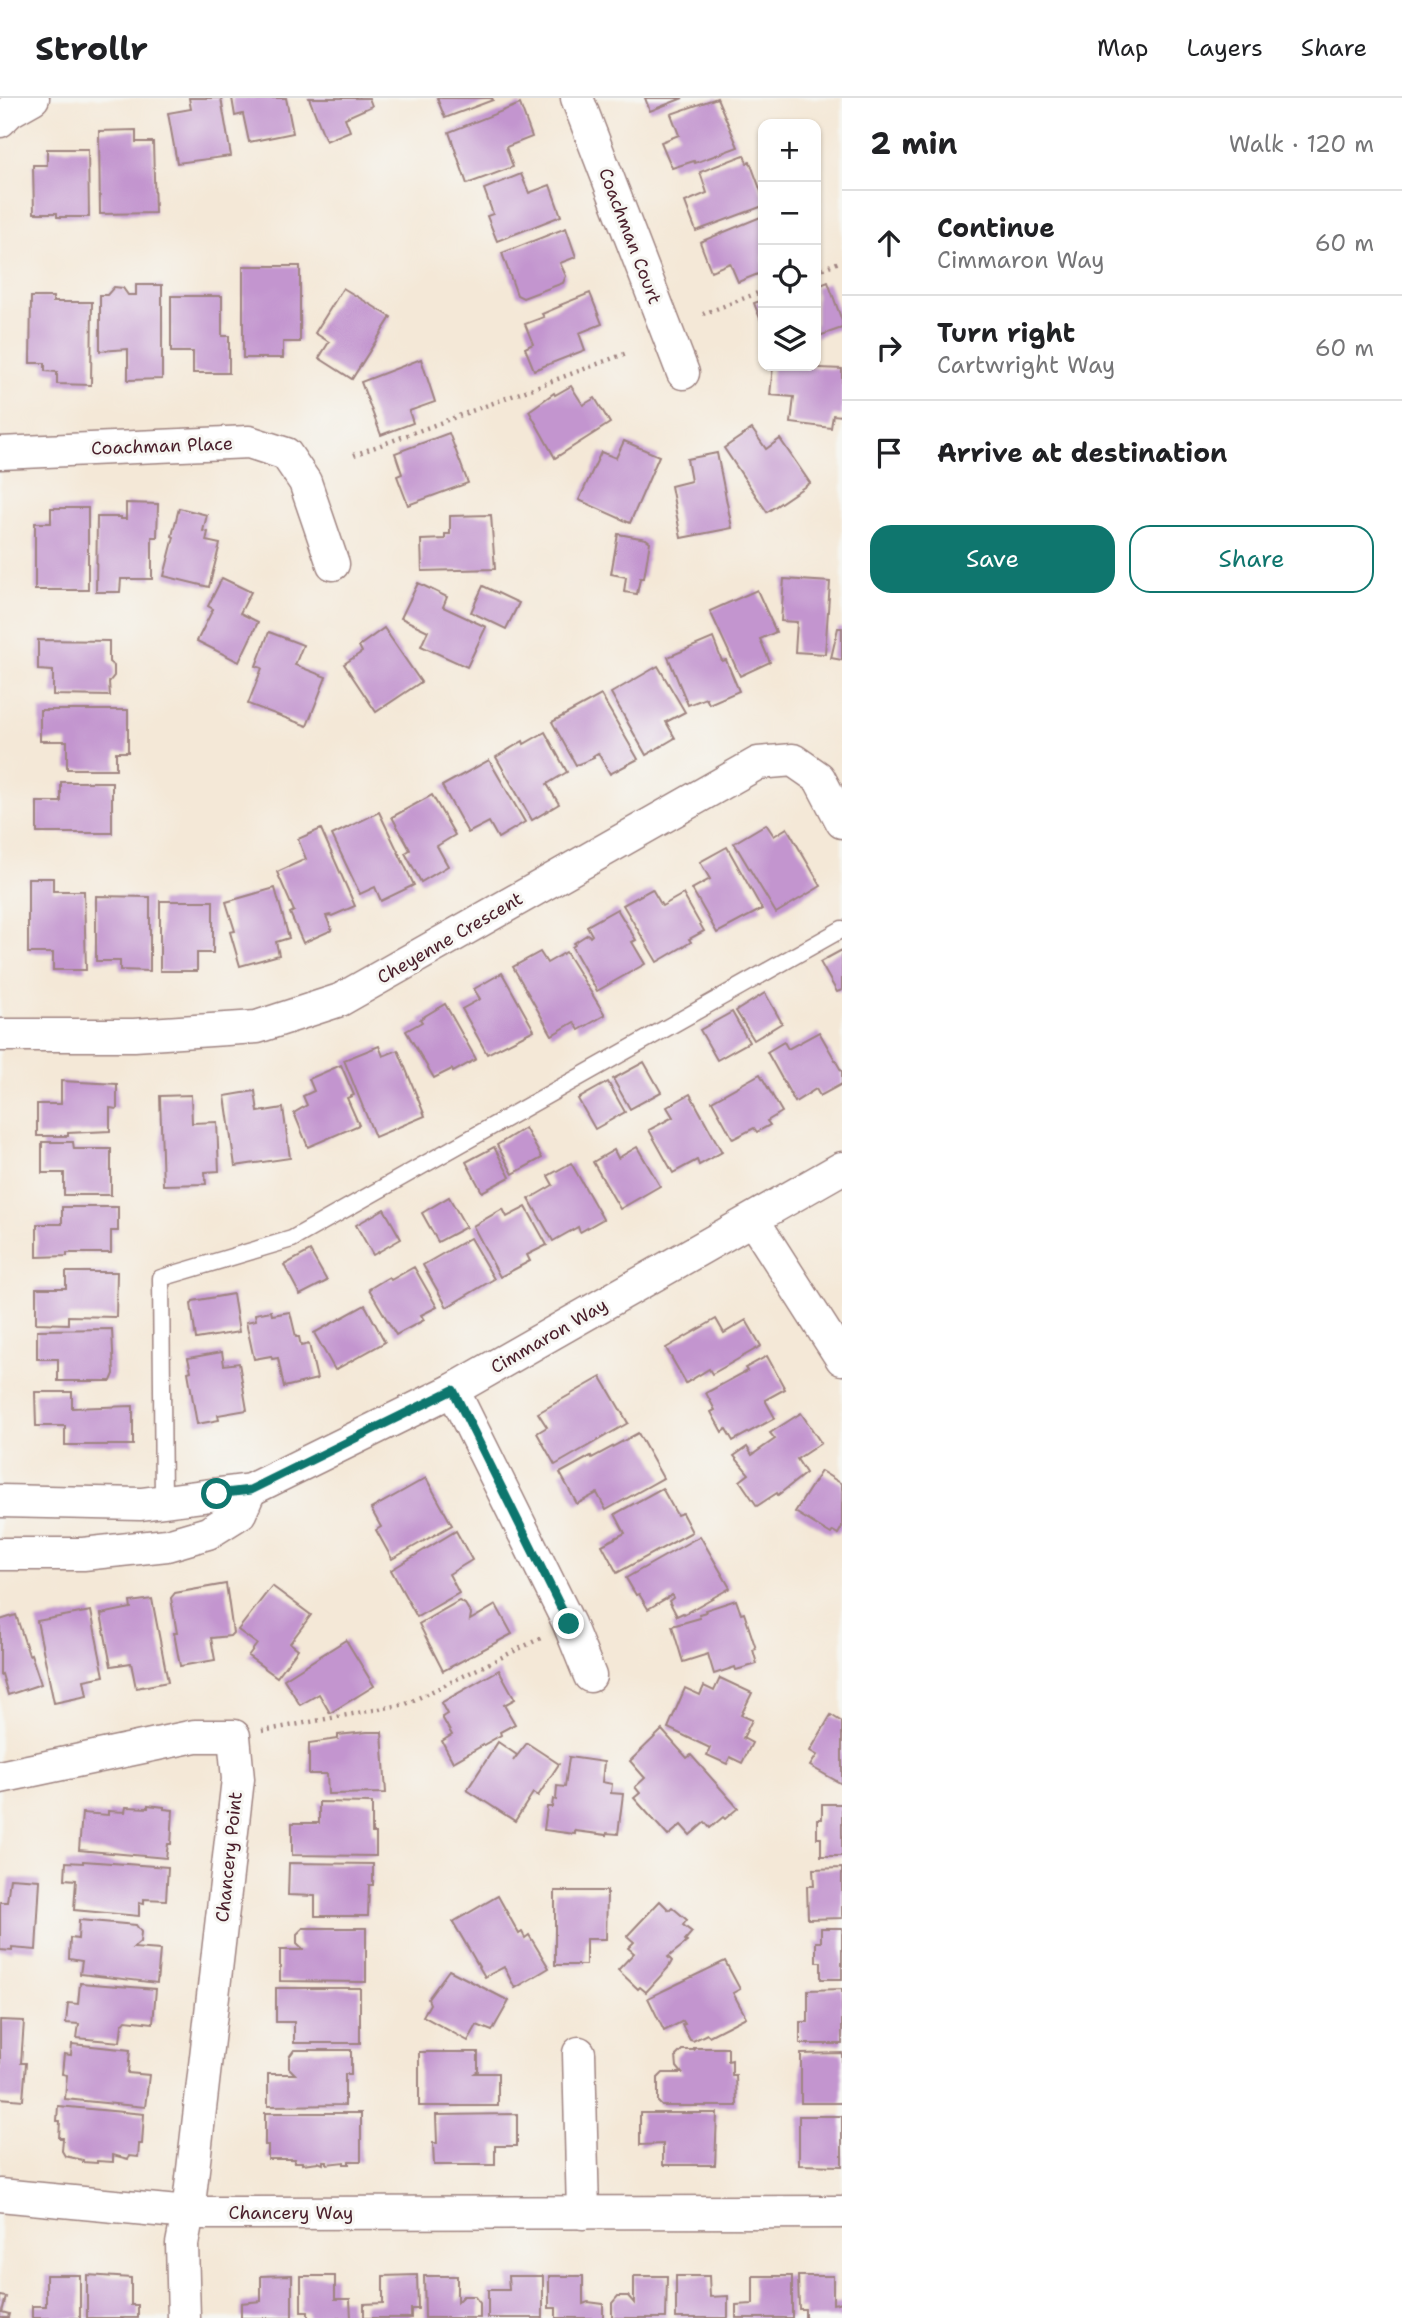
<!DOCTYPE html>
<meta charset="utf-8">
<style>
:root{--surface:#fff;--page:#f2f2f2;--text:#202124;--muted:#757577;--line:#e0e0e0;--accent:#0f766e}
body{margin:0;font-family:"Shantell Sans",sans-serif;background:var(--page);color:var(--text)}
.controls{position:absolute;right:21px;top:21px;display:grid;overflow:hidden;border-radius:14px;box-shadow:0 2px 5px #0004}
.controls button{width:63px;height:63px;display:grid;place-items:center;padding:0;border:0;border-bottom:2px solid var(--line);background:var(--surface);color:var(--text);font:35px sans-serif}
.stop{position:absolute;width:21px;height:21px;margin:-16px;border:5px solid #0f766e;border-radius:50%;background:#fff}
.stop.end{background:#0f766e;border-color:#fff;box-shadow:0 2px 7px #0008}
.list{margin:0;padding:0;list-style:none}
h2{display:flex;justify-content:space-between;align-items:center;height:91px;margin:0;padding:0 28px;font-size:30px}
h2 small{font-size:23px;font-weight:400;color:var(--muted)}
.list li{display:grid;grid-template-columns:46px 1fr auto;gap:21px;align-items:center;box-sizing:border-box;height:105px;padding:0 28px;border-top:2px solid var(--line)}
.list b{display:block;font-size:26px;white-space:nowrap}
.list p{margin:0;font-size:23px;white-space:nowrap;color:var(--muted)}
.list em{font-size:23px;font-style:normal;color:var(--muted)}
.actions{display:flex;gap:14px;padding:21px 28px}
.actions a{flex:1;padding:16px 0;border:2px solid var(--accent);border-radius:21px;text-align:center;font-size:24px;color:var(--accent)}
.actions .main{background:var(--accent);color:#fff}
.icon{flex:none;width:38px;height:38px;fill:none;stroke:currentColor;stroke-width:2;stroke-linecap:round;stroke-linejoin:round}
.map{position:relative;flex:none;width:842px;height:2220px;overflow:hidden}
header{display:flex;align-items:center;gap:42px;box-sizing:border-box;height:98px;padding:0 35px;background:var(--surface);border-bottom:2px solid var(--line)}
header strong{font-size:33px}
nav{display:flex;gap:38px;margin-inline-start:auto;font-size:24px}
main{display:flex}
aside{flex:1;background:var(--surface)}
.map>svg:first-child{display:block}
.building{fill:#c395cf}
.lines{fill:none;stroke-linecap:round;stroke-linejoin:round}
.lane-casing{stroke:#9f8481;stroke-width:19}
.street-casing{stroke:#9f8481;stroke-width:35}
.path{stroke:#9f8481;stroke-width:4.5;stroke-dasharray:2 5;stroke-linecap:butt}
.lane{stroke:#fff;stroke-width:16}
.street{stroke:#fff;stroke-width:32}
.route{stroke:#0f766e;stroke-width:9}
.labels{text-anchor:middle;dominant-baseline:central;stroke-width:6;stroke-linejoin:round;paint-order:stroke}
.street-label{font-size:18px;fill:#4a1f2b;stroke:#f6f6f2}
</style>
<header>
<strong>Strollr</strong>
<nav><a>Map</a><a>Layers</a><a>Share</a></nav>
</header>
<main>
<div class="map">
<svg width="842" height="2220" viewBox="0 0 842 2220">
<rect width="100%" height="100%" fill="#f6f6f2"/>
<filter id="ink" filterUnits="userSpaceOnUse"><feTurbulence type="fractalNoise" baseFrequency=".0143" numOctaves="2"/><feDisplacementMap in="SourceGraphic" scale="14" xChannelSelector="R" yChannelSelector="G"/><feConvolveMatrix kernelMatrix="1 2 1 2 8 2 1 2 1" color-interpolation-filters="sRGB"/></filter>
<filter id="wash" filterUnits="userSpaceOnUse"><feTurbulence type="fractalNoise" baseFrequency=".00686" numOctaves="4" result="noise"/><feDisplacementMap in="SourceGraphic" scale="28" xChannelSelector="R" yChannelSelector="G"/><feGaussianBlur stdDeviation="1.57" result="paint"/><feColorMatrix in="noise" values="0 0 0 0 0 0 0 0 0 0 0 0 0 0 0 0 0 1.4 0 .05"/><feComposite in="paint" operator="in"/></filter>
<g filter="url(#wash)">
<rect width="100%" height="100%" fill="#f4e8d7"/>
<g id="blocks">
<g class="building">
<path d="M189 0H221L231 58 177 65 168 15 191 11Z"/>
<path d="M232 0H286L293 35 249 44 243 16 235 18Z"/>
<path d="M309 0H369L372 8 345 20 350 33 326 43Z"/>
<path d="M437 0H492L493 2 445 20Z"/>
<path d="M645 0H683L650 13Z"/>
<path d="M717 0 738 49 695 65 694 63 672 70 661 44 679 37 671 16Z"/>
<path d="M520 6 532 39 506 49 513 69 467 86 449 34Z"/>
<path d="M136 32V44H153L155 115 100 116 99 33Z"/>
<path d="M47 51H88L89 119H57V115H34L33 67H47Z"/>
<path d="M744 57 747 65 750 64 763 99V108L696 133 685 104 707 95 700 74Z"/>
<path d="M521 76 529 95 550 87 561 118 497 143 487 118 493 116 484 91Z"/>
<path d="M763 118V174L738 184 730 165 711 173 700 144Z"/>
<path d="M566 130 576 159 560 165 566 178 563 185 523 200 517 197 502 155Z"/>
<path d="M243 168H300V244H283V260H243Z"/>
<path d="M828 184 842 223V230L816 239V189Z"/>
<path d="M136 187H162V281L128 282V251L100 253V197H107L114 189 123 190 128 197H136Z"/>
<path d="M343 190 391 219 352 281 319 260 329 244 315 235Z"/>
<path d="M590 195 602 226 579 235 585 252 534 272 525 250 533 246 525 226 544 219 542 216 561 208 560 207Z"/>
<path d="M171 198H222V238H229V275H193V254H171Z"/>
<path d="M31 199H53V204H92L91 287 57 286V274L45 273V265H30Z"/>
<path d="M763 202V228L754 205Z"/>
<path d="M421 261 435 304 409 313 413 325 381 337 361 284Z"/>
<path d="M773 268 842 271V318L833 317 831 330 791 325 794 299 770 297Z"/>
<path d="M571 288 583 307 595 300 610 325 555 360 529 313 554 295 555 297Z"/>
<path d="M752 331 766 351 780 341 810 385 767 414 724 350Z"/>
<path d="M449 335 468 385 408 407 397 378 402 376 395 355Z"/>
<path d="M624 343 659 358 630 425 579 402 601 354 616 360Z"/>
<path d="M717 355 732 430 681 440 671 388 691 383 687 361Z"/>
<path d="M126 405 158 406 157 439H152V481H121L120 494H96L97 419H121V421H126Z"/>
<path d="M51 410H88V492H35V425H51Z"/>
<path d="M179 410 207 417 203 433 208 434 206 443 220 446 209 489 164 478 174 439 172 438Z"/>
<path d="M491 417 495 471 422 473 421 442 445 441V436H450V418Z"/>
<path d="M618 436 646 441 650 444 644 480H640L637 496 624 494 626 479 611 476Z"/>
<path d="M222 480 251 494 240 515 258 524 239 564 197 543 213 511 208 508Z"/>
<path d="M784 481 830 484 825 556 795 554 797 524 781 523Z"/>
<path d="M418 485 447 499 443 509 486 529 467 569 421 548 428 533 401 520Z"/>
<path d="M483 488 519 505 506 531 471 514Z"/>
<path d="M757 492 776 534 760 541 770 564 740 578 710 513Z"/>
<path d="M384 530 421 584 376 614 344 566 362 554 359 548Z"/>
<path d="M838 530H842V562L831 560Z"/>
<path d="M269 534 303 547 295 567 326 579 307 628 248 606 262 570 256 568Z"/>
<path d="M713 540 722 563 726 562 739 593 709 606 706 600 688 607 668 559Z"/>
<path d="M38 542 109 543V564L114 568V578L109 584 110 598 53 597V573L38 572Z"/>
<path d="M658 568 685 614 666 624 675 640 646 657 611 595Z"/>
<path d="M601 597 638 661 610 676 598 655 593 658 594 660 576 667 552 624Z"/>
<path d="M40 612H128V654H116V671H67V643H40Z"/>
<path d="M545 634 567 674 547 686 559 706 532 722 496 659 523 643 524 646Z"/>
<path d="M489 662 525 724 498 740 489 724 468 735 442 688Z"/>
<path d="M61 684H112V735H37V704H61Z"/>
<path d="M432 697 455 737 437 748 448 768 421 784 405 755 410 752 392 719Z"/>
<path d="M379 714 414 787 381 803 375 789 360 796 332 737Z"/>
<path d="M766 726 774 738 787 730 821 788 776 815 734 745Z"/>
<path d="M321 731 355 808 332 818 330 817 326 818 332 832 303 845 290 815 294 813 277 774 306 761 298 741Z"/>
<path d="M727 749 762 811 717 835 692 791 710 781 700 764Z"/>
<path d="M28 780H53V793H84L86 872H53V855H28Z"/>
<path d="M275 790 289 840 276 844 279 857 240 868 230 834 235 833 226 804Z"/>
<path d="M652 791 662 808 683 796 704 833 689 841 691 844 657 864 623 807Z"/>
<path d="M96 798 150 799V873L120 872V863H96Z"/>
<path d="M160 803H213V855H197V873H160Z"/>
<path d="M617 811 636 842 632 844 645 866 597 893 572 849 575 847 574 845 588 836 590 839 592 837 587 828Z"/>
<path d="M842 852V892L837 894 820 864Z"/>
<path d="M540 854 547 865 566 854 605 917 579 932 574 924 552 937 513 869Z"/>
<path d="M502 875 534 932 487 956 462 911 480 901 474 891Z"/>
<path d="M765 895 782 925 754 942 736 913Z"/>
<path d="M445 906 476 961 453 974 452 971 434 980 406 933 422 924 420 921Z"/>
<path d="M732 914 749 944 717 962 700 932Z"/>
<path d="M819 934 842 974V986L820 998 816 991 795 1004 767 954 784 944 788 951Z"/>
<path d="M379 948 383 958 398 952 425 1018 375 1039 344 962Z"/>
<path d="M644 964 661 994 630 1011 613 981Z"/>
<path d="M341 967 354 997 347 1000 359 1027 308 1049 294 1015 307 1007 303 998 314 993 309 981Z"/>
<path d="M760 976 782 1014 767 1023 770 1027 757 1034 754 1030 733 1041 712 1003Z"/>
<path d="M61 983 117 986V1011L110 1010V1033L68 1035V1038H37V1006H61Z"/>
<path d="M608 984 625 1014 595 1031 578 1001Z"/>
<path d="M255 993 258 1014 283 1010 290 1060 235 1068 225 998Z"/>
<path d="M690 996 722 1054 699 1067 697 1062 673 1075 649 1032 673 1019 667 1009Z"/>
<path d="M191 997 192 1025 217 1024 219 1073 205 1074 206 1086 163 1087 160 998Z"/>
<path d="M525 1030 542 1060 513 1076 497 1047Z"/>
<path d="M42 1044H73L74 1051H111V1097H64V1075H42Z"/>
<path d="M494 1049 510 1079 482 1094 466 1064Z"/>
<path d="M637 1049 660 1088 620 1111 593 1064 614 1052 618 1060Z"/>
<path d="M571 1065 603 1121 580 1134 578 1129 553 1143 529 1101 553 1087 548 1078Z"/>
<path d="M449 1099 466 1129 438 1144 422 1115Z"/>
<path d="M62 1109H118V1133H111V1155H67V1158L37 1159V1126H62Z"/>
<path d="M526 1109 547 1147 527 1157 530 1163 500 1179 473 1128 503 1111 507 1119Z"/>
<path d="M384 1111 401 1141 373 1157 356 1127Z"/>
<path d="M470 1140 494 1181 447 1209 423 1167Z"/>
<path d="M310 1153 327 1183 300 1197 284 1167Z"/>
<path d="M414 1169 437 1209 421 1217 424 1222 396 1237 369 1191 389 1179 391 1182Z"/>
<path d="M66 1174H117L116 1219 68 1218V1226L36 1225V1190H66Z"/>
<path d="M233 1196 239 1234 196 1241 191 1206 193 1203Z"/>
<path d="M365 1207 385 1244 335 1272 314 1235Z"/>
<path d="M271 1213 272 1217 290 1214 296 1239H299L301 1248 309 1246 317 1281 284 1289 278 1260 272 1261 271 1258 254 1261 246 1224 256 1222 255 1216Z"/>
<path d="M716 1221 724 1235 746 1222 761 1248 712 1276 709 1271 686 1285 666 1250Z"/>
<path d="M112 1231 114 1276 111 1283H58V1261H37V1232Z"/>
<path d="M222 1254 224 1267 239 1265 247 1312 218 1317 219 1322 197 1326 188 1274 191 1273 188 1260Z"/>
<path d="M767 1258 785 1291 765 1302 775 1320 733 1343 726 1331 722 1334 711 1314 715 1312 706 1295 747 1273 745 1270Z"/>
<path d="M601 1279 628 1325 555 1367 537 1335 547 1329 538 1315Z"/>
<path d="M35 1294H72V1310L133 1308V1347H65V1328H36Z"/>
<path d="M801 1315 821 1345 797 1361 806 1375 778 1397 777 1395 757 1408 740 1383 749 1376 734 1358 747 1349 752 1357 775 1341 770 1335Z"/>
<path d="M638 1335 663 1380 606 1412 597 1395 577 1406 560 1375 591 1358 592 1360Z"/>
<path d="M821 1373 842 1386V1429L838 1436 833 1433 831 1436 795 1414Z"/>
<path d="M426 1380 452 1427 392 1461 376 1432 381 1429 371 1411Z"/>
<path d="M662 1390 677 1417 682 1415 692 1434 617 1475 602 1447 625 1435 615 1416Z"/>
<path d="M456 1433 472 1462 449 1476 459 1495 417 1519 391 1472Z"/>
<path d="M700 1438 730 1490 684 1516 683 1515 677 1518 669 1503 673 1500 672 1497 648 1511 639 1496 636 1497 626 1480Z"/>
<path d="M226 1486 233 1535 230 1538 211 1540 215 1562 180 1568 174 1535H177L171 1500 175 1495Z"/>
<path d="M272 1488 311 1517 290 1545 298 1551 277 1579 248 1558 257 1546 238 1532Z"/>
<path d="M152 1501 168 1584 136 1590 131 1565 111 1568 101 1516 131 1510 130 1504Z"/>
<path d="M736 1502 741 1516 744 1515 756 1551 753 1552 757 1566 736 1572 735 1569 714 1576 708 1556 683 1564 672 1528 700 1520 699 1516 706 1514 705 1512Z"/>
<path d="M459 1503 465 1506 471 1516 470 1522 496 1507 512 1536 443 1573 419 1526Z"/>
<path d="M91 1513 104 1578 84 1582 87 1598 54 1605 37 1523Z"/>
<path d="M16 1517 29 1557 31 1556 41 1586 8 1597 2 1576 0 1577V1522Z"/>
<path d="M346 1542 374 1588 330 1615 319 1596 300 1607 284 1581Z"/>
<path d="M499 1572 515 1601 504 1607 515 1626 500 1634 501 1637 453 1664 442 1643 452 1637 442 1619 447 1616 441 1605Z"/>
<path d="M720 1580 752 1595 741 1617 752 1622 743 1640 752 1645 742 1665 730 1659 727 1666 707 1657 710 1650 668 1630 685 1590 700 1597 704 1588 714 1593Z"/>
<path d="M831 1617 842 1624V1686L810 1668 817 1657 810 1653Z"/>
<path d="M662 1632 687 1660 691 1657 738 1710 725 1721 723 1719 710 1730 705 1724 690 1737 681 1727 668 1738 634 1700 640 1695 635 1689 645 1680 630 1663Z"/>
<path d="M367 1634H382L386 1695 328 1696 327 1676H309V1645L338 1641V1637Z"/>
<path d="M498 1644 517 1657 513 1663 527 1645 559 1666 538 1698 533 1695 515 1723 467 1692Z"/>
<path d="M569 1659 604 1664 602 1684 612 1686 611 1695 623 1696 618 1736 607 1735V1737L575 1733V1736L544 1732 547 1709H552L553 1701 556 1702 557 1688 565 1689Z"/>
<path d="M319 1704 372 1705V1735H376V1758L292 1757V1725H319Z"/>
<path d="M822 1706H842V1758H821V1740H817V1721H822Z"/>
<path d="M148 1707 164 1709V1711L173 1712 171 1746H168L166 1760 79 1752 82 1715 108 1717V1713L125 1714 126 1709 148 1710Z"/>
<path d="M83 1763 168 1769 166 1802 144 1801V1806L139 1805V1818L74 1812 76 1782 65 1781 66 1764 83 1765Z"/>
<path d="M289 1765 373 1766V1787H369L368 1818H315V1798L288 1797Z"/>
<path d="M842 1770V1820L808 1821 807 1788H814L813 1771Z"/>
<path d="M10 1780 40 1782 36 1852 12 1850V1853L0 1852V1804H7Z"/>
<path d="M555 1793H607L606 1841H586V1867H555Z"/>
<path d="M498 1798 519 1836 522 1834 525 1840 529 1837 549 1870 515 1890 504 1869 485 1879 453 1824Z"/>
<path d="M660 1803 669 1812 672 1809 687 1822 683 1827 692 1834 685 1842 687 1844 668 1859 672 1863 668 1870 646 1894 640 1889 638 1891 618 1872 634 1855 628 1850 634 1844 627 1838Z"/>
<path d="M79 1822 136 1827 141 1834 140 1844 133 1850 160 1852 157 1885 80 1876 82 1863 69 1861 70 1840 78 1841Z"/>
<path d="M303 1830H366V1884L280 1883V1852H303L297 1846V1836Z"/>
<path d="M821 1830H842V1881H821V1864H816V1844H821Z"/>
<path d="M725 1863 740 1891 733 1895 746 1919 709 1938 707 1936 693 1943 690 1942 682 1927 685 1926 683 1923 664 1933 648 1900Z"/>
<path d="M449 1872 509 1903 492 1933 477 1927 468 1943 423 1918 430 1906 428 1901Z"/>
<path d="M80 1885 156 1891 153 1925 126 1922 122 1927 120 1944 77 1940 79 1926 66 1925 68 1905 78 1906Z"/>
<path d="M276 1890H360V1945H294V1924H276Z"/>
<path d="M842 1891V1946H800V1924H808V1892Z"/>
<path d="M0 1922 24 1923 21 1965H26L23 2002 0 2000Z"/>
<path d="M72 1946 130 1952 128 1975 149 1977 145 2009 65 2001 67 1977 62 1976 64 1956 71 1957Z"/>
<path d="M694 1950H728V1963L732 1962V1977H736L737 2008H662L658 2004V1980L663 1975H682L677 1969 676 1958 682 1952H694Z"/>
<path d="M294 1952H351V1976H345V2007L268 2008V1976H295L289 1970V1959Z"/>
<path d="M419 1954H478V1973L475 1975H498V2008H419Z"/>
<path d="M842 1955V2005H801V1956Z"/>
<path d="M58 2008 144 2016 142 2046H139L138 2059 129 2058 128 2061 113 2057V2064L97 2063V2065L83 2064V2062L65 2058 62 2053 63 2040H59L60 2023H57Z"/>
<path d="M265 2015H361V2063H349V2066H344V2064L327 2066V2063H323V2066L318 2064 302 2066V2064H294L295 2061H268V2047H265Z"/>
<path d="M640 2015H717L715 2067H663V2046L640 2047Z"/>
<path d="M517 2016V2048H495V2067H434L433 2045H437L436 2017Z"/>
<path d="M799 2018H842V2068L799 2067Z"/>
<path d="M46 2177H80V2220H32V2208H46Z"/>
<path d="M87 2177 131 2180V2207H138V2220H87Z"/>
<path d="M292 2177V2220H241V2205L261 2203V2178Z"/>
<path d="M417 2177 418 2211H411V2220H364V2206L383 2205V2178Z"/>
<path d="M301 2178H335V2201H350L351 2220H308V2214H301Z"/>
<path d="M424 2178H457V2204L463 2198H474L480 2205V2220H425Z"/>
<path d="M508 2178H543V2220H488V2192H509Z"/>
<path d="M549 2178H583V2206L588 2204 603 2206V2220H556V2210H549Z"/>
<path d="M634 2178H667L666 2220H612V2205L618 2198H628L634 2205Z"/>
<path d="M676 2178H709L710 2199 728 2198V2220H676Z"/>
<path d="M753 2178H792V2220H736V2207L753 2206Z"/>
<path d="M798 2178H833V2206L842 2204V2220H805V2211H799Z"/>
<path d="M0 2198 6 2199 2 2214 9 2216 8 2220H0Z"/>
</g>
</g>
</g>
<g filter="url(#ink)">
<use href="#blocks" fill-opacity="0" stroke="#9f8481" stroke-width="2"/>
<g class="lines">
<g class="lane-casing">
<path id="lane" d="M163 1402 161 1180 292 1141 842 831"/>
</g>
<g class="street-casing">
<g id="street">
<path d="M577 0 683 275"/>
<path d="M0 23 10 13 33 0"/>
<path d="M0 355 249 344 286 356 305 384 333 466"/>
<path d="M0 937H134L257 929 340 902 758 665 793 662 819 680 842 724"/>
<path d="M753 1122 842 1261"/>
<path d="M453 1292 569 1526 590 1578"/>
<path d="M0 1403 141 1406 250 1392 453 1292 842 1070"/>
<path d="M0 1456H83L167 1447 208 1435 240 1415 250 1392"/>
<path d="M0 1679 195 1638H234L238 1681 188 2115 182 2146 184 2220"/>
<path d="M579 1955 583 2115"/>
<path d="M0 2097 188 2115 842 2114"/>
</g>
</g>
<g class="path">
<path d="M816 173 842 163"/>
<path d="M703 216 763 193"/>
<path d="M354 357 627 255"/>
<path d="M262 1633 406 1606 543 1539"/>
</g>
<use href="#lane" class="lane"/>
<use href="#street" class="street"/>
</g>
</g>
<g class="lines" filter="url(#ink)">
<path class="route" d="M217 1396 250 1392 453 1292 569 1526"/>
</g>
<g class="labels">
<g class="street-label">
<text transform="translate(630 138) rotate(69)">Coachman Court</text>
<text transform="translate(162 348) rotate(-2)">Coachman Place</text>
<text transform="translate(450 840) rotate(-30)">Cheyenne Crescent</text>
<text transform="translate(549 1238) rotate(-30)">Cimmaron Way</text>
<text transform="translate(229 1759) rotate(-84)">Chancery Point</text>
<text x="291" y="2115">Chancery Way</text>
</g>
</g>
</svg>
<div class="controls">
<button>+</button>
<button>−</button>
<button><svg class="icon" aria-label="locate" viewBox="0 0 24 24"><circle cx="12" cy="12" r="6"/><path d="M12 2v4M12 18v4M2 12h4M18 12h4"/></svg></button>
<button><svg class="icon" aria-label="layers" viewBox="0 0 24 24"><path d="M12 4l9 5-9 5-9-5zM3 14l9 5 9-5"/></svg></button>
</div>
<div class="stop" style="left:217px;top:1396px"></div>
<div class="stop end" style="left:569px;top:1526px"></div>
</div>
<aside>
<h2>2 min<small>Walk · 120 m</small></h2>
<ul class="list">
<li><svg class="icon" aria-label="ahead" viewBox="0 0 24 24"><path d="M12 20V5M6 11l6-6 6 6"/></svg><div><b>Continue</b><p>Cimmaron Way</p></div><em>60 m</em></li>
<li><svg class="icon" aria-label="right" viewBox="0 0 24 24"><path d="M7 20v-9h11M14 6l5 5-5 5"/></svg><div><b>Turn right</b><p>Cartwright Way</p></div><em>60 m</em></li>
<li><svg class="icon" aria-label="arrive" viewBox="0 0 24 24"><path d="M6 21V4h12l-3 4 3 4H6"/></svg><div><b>Arrive at destination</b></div></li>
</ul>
<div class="actions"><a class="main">Save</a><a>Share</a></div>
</aside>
</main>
